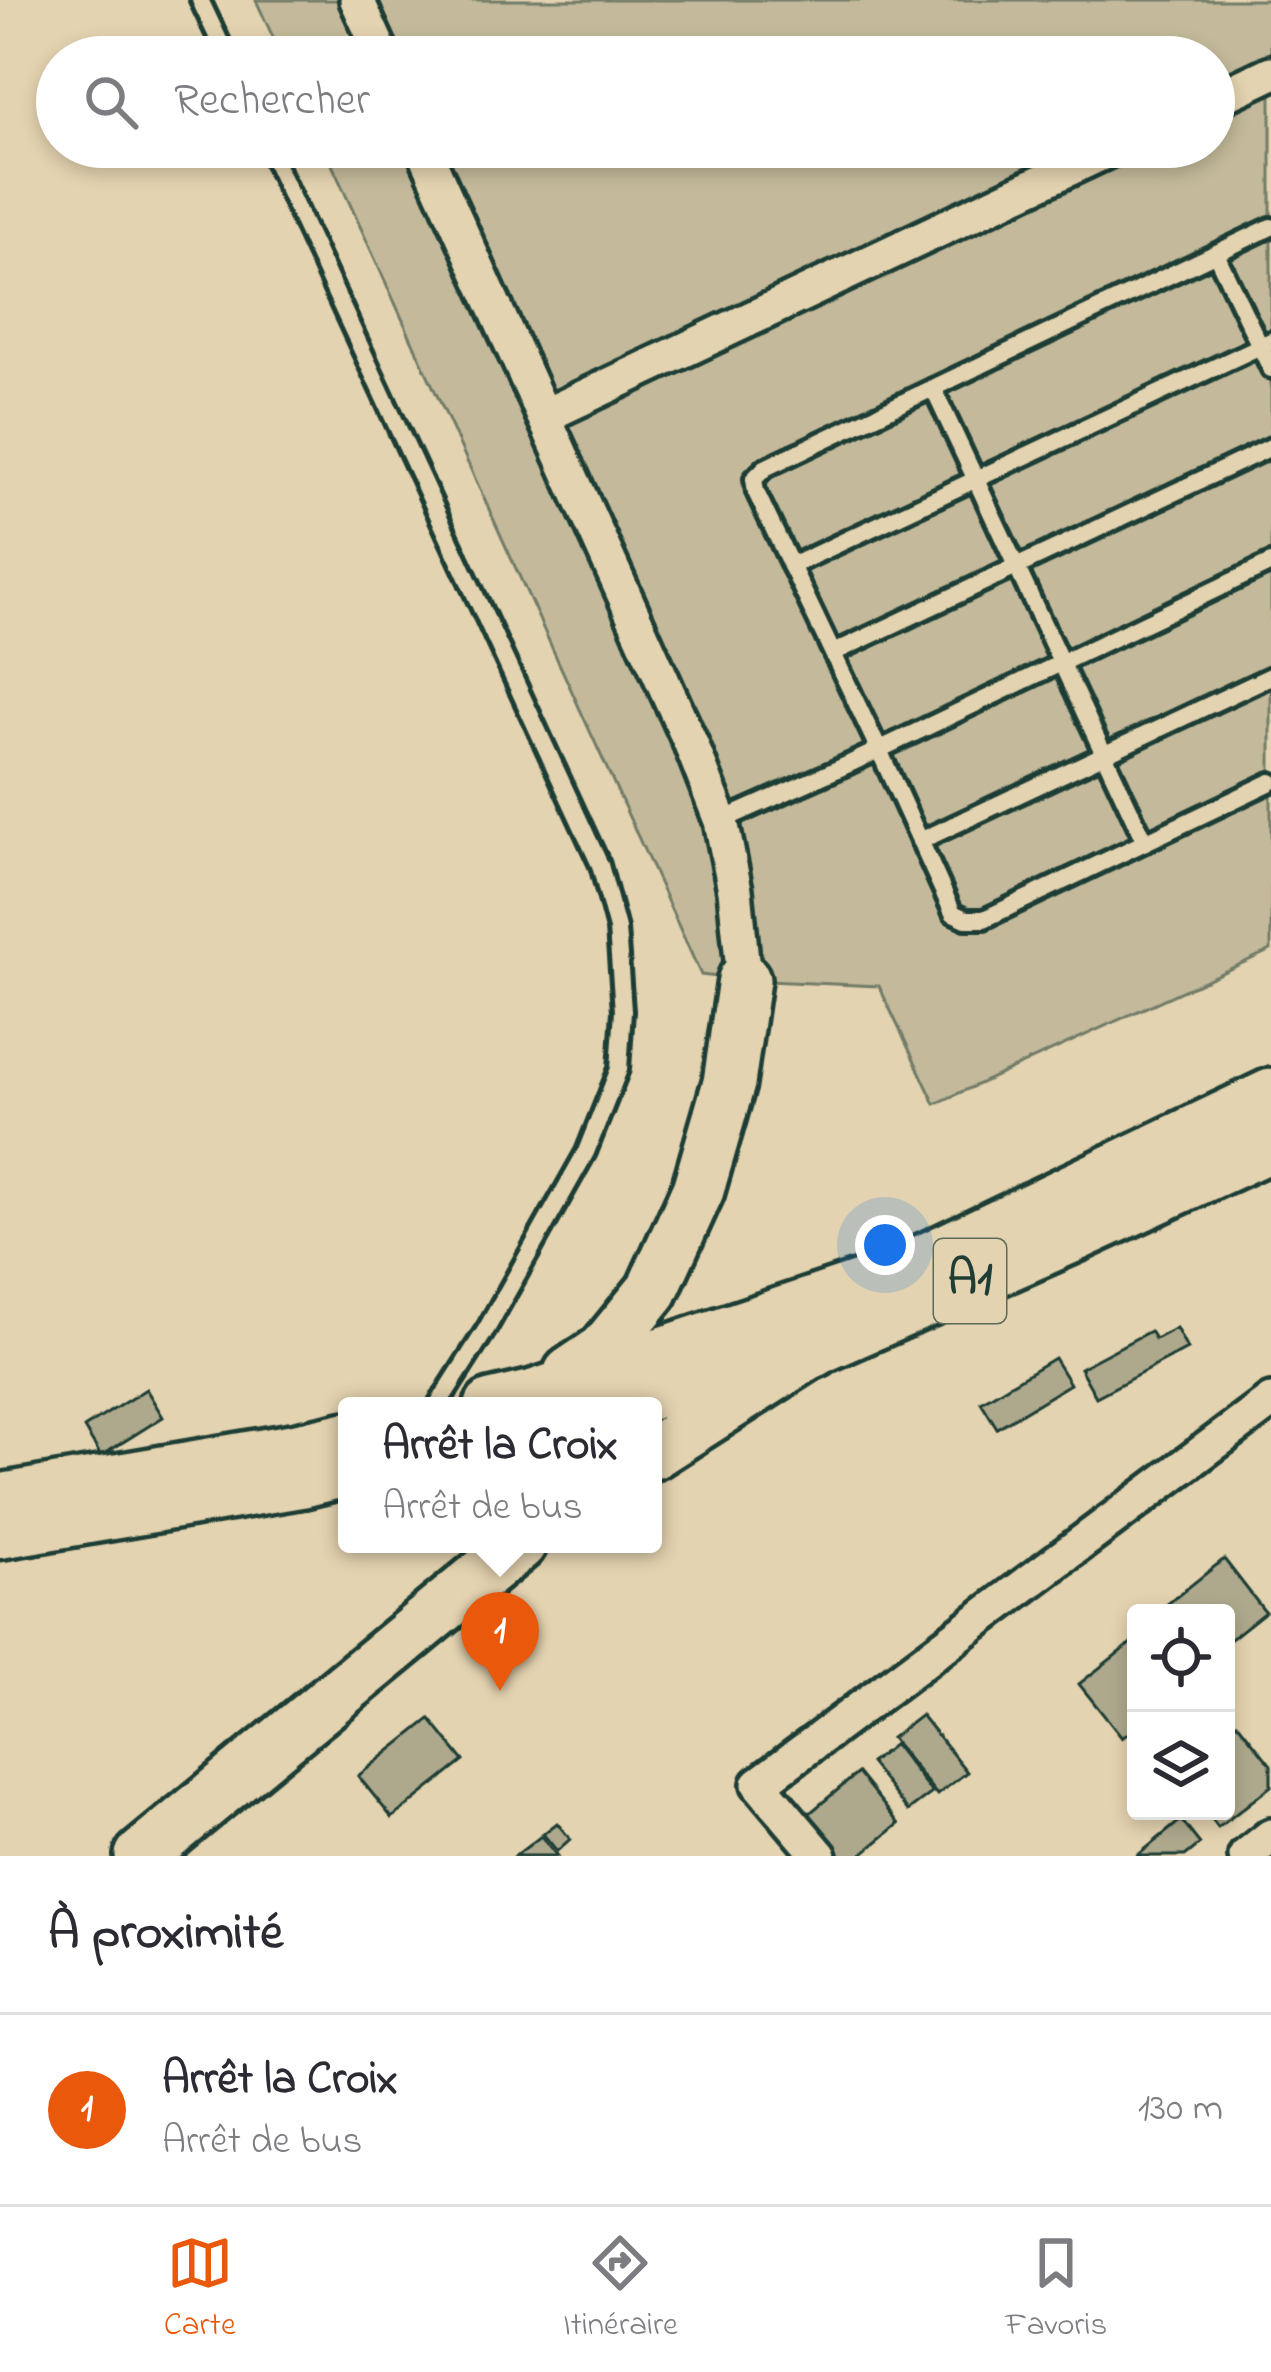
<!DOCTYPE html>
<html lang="fr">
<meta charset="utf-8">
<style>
:root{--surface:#fff;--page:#f7f7f7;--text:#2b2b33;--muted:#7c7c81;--line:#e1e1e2;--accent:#ea580c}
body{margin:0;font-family:"Indie Flower",sans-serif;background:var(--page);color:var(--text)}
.controls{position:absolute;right:36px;bottom:36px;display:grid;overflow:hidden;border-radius:12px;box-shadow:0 6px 18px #0003}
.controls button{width:108px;height:108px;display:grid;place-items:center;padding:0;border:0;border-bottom:3px solid var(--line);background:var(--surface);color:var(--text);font:60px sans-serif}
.you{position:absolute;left:885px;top:1245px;width:42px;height:42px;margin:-30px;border:9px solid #fff;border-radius:50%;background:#1a73e8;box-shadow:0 0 0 18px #1a73e833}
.badge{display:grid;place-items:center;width:78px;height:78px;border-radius:50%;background:var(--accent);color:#fff;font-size:39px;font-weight:700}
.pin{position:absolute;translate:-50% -99px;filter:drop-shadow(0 3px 6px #0008)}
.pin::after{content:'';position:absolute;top:63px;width:42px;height:36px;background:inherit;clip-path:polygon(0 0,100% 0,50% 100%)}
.popup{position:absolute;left:338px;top:1397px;width:324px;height:156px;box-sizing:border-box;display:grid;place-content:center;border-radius:12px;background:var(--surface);filter:drop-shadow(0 3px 9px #0005);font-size:39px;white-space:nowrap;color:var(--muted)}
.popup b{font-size:45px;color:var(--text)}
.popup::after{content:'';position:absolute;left:50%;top:100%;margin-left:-24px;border:24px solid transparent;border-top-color:var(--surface)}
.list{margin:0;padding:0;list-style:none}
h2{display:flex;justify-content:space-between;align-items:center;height:156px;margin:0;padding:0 48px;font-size:51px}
h2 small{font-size:39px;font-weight:400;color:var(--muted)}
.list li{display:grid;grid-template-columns:78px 1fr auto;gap:36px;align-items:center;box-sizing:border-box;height:192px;padding:0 48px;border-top:3px solid var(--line)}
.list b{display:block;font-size:45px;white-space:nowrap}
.list p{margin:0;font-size:39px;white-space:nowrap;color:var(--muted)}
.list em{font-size:39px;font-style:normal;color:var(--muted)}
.icon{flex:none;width:66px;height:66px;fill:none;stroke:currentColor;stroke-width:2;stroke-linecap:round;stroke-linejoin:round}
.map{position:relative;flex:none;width:1271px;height:1856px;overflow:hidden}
.search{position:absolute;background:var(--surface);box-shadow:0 6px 18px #0003;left:36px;right:36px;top:36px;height:132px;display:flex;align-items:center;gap:30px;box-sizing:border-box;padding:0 42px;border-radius:66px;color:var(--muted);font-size:45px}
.sheet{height:348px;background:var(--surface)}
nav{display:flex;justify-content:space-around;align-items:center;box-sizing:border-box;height:168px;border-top:3px solid var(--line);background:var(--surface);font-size:33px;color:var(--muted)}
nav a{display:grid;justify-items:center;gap:6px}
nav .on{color:var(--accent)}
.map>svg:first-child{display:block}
.green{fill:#c4ba9b;stroke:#727c68;stroke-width:3}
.building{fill:#aea98d;stroke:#1f3d34;stroke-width:3}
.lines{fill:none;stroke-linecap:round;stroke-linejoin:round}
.service-casing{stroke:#1f3d34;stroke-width:26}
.minor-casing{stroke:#1f3d34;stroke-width:42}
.primary-casing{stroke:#1f3d34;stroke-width:60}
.trunk-casing{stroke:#1f3d34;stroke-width:63}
.service{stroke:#e4d3b0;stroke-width:16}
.minor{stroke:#e4d3b0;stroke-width:33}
.primary{stroke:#e4d3b0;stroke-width:51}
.trunk{stroke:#e4d3b0;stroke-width:54}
.labels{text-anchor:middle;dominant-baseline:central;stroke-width:12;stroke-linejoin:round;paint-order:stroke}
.shield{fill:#e4d3b0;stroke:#5a6a59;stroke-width:3}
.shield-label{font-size:48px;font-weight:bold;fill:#1f3d34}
</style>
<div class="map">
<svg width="1271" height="1856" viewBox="0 0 1271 1856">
<rect width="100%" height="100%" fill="#e4d3b0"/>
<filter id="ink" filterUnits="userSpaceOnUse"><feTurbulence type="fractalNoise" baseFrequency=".00833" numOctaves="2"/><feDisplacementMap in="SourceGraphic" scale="24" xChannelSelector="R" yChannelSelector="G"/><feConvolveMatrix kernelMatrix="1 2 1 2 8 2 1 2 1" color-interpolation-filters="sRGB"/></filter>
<g filter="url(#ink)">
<path class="green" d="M256 0H1271V950L935 1104 879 986 744 980 701 975 324 147H1214V57H282Z"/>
<g class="building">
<path d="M1176 1328 1187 1349 1096 1397 1080 1368 1150 1331 1155 1339Z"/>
<path d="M1054 1358 1070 1384 997 1428 981 1402Z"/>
<path d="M146 1389 163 1417 101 1456 84 1428Z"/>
<path d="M1224 1559 1265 1612 1226 1643V1613H1156Z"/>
<path d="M1136 1639V1727L1122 1738 1079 1684Z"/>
<path d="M921 1715 967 1772 937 1795 891 1738Z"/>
<path d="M430 1719 464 1761 392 1818 358 1776Z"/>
<path d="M1237 1722 1271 1765V1786L1218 1828 1205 1811H1226V1731Z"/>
<path d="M894 1744 932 1793 908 1811 870 1763Z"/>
<path d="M858 1773 899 1824 860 1856H836L805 1817Z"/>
<path d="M1181 1820 1200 1844 1185 1856H1137Z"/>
<path d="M557 1823 570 1839 557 1851 543 1834Z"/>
<path d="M541 1836 557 1856H515Z"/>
</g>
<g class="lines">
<g class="service-casing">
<g id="service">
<path d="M200 0 227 57"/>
<path d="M268 147 600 865 617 929 623 1011 619 1069 586 1152 487 1328 437 1406"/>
<path d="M1271 227 765 468 754 479 756 492 879 750 953 913 966 919H984L1271 782"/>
<path d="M1216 254 1271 369"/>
<path d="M933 388 1145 842"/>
<path d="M791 566 1271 341"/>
<path d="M833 653 1271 447"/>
<path d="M721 821 849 764 1271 563"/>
<path d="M920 841 1271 676"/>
</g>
</g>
<g class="minor-casing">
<g id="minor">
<path d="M357 0 383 57"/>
<path d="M1214 100 1271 73"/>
<path d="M423 147 691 744 721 821 735 890 744 980"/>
<path d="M544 416 1115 147"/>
<path d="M820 1856 759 1784 1271 1401"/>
<path d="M1246 1856 1271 1836"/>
</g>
</g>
<g class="primary-casing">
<g id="primary">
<path d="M570 1373 604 1350 652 1291 698 1190 729 1083 744 980"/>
<path d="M491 1406 534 1396 887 1278 1271 1095"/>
<path d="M653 1453 814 1350 1074 1236 1271 1145"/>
<path d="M0 1500 298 1449 347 1438"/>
<path d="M141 1856 520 1544"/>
</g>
</g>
<g class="trunk-casing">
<g id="trunk">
<path d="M597 1406 814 1350"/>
<path d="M0 1531 301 1480 347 1469"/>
</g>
</g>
<use href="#service" class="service"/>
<use href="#minor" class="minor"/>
<use href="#primary" class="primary"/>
<use href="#trunk" class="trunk"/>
</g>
</g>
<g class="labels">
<rect class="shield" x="934" y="1239" width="72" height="84" rx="9"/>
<g class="shield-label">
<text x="970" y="1281">A1</text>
</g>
</g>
</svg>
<div class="controls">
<button><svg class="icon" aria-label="locate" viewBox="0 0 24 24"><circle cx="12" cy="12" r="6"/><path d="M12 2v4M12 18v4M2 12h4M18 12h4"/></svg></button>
<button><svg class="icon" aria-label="layers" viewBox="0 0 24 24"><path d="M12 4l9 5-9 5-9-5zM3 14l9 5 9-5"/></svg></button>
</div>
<div class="you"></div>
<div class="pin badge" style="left:500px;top:1691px">1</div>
<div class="popup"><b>Arrêt la Croix</b>Arrêt de bus</div>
<div class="search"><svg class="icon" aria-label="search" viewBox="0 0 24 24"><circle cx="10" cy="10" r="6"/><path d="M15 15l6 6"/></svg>Rechercher</div>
</div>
<section class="sheet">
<h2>À proximité<small></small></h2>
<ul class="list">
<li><span class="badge">1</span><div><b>Arrêt la Croix</b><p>Arrêt de bus</p></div><em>130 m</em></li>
</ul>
</section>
<nav>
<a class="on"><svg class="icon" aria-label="map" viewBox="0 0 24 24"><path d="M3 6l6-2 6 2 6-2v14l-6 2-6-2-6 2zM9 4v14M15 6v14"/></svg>Carte</a>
<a><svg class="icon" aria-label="directions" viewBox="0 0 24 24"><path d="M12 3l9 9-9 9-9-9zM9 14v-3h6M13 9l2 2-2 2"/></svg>Itinéraire</a>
<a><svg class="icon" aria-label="saved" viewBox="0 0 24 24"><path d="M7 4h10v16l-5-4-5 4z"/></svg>Favoris</a>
</nav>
